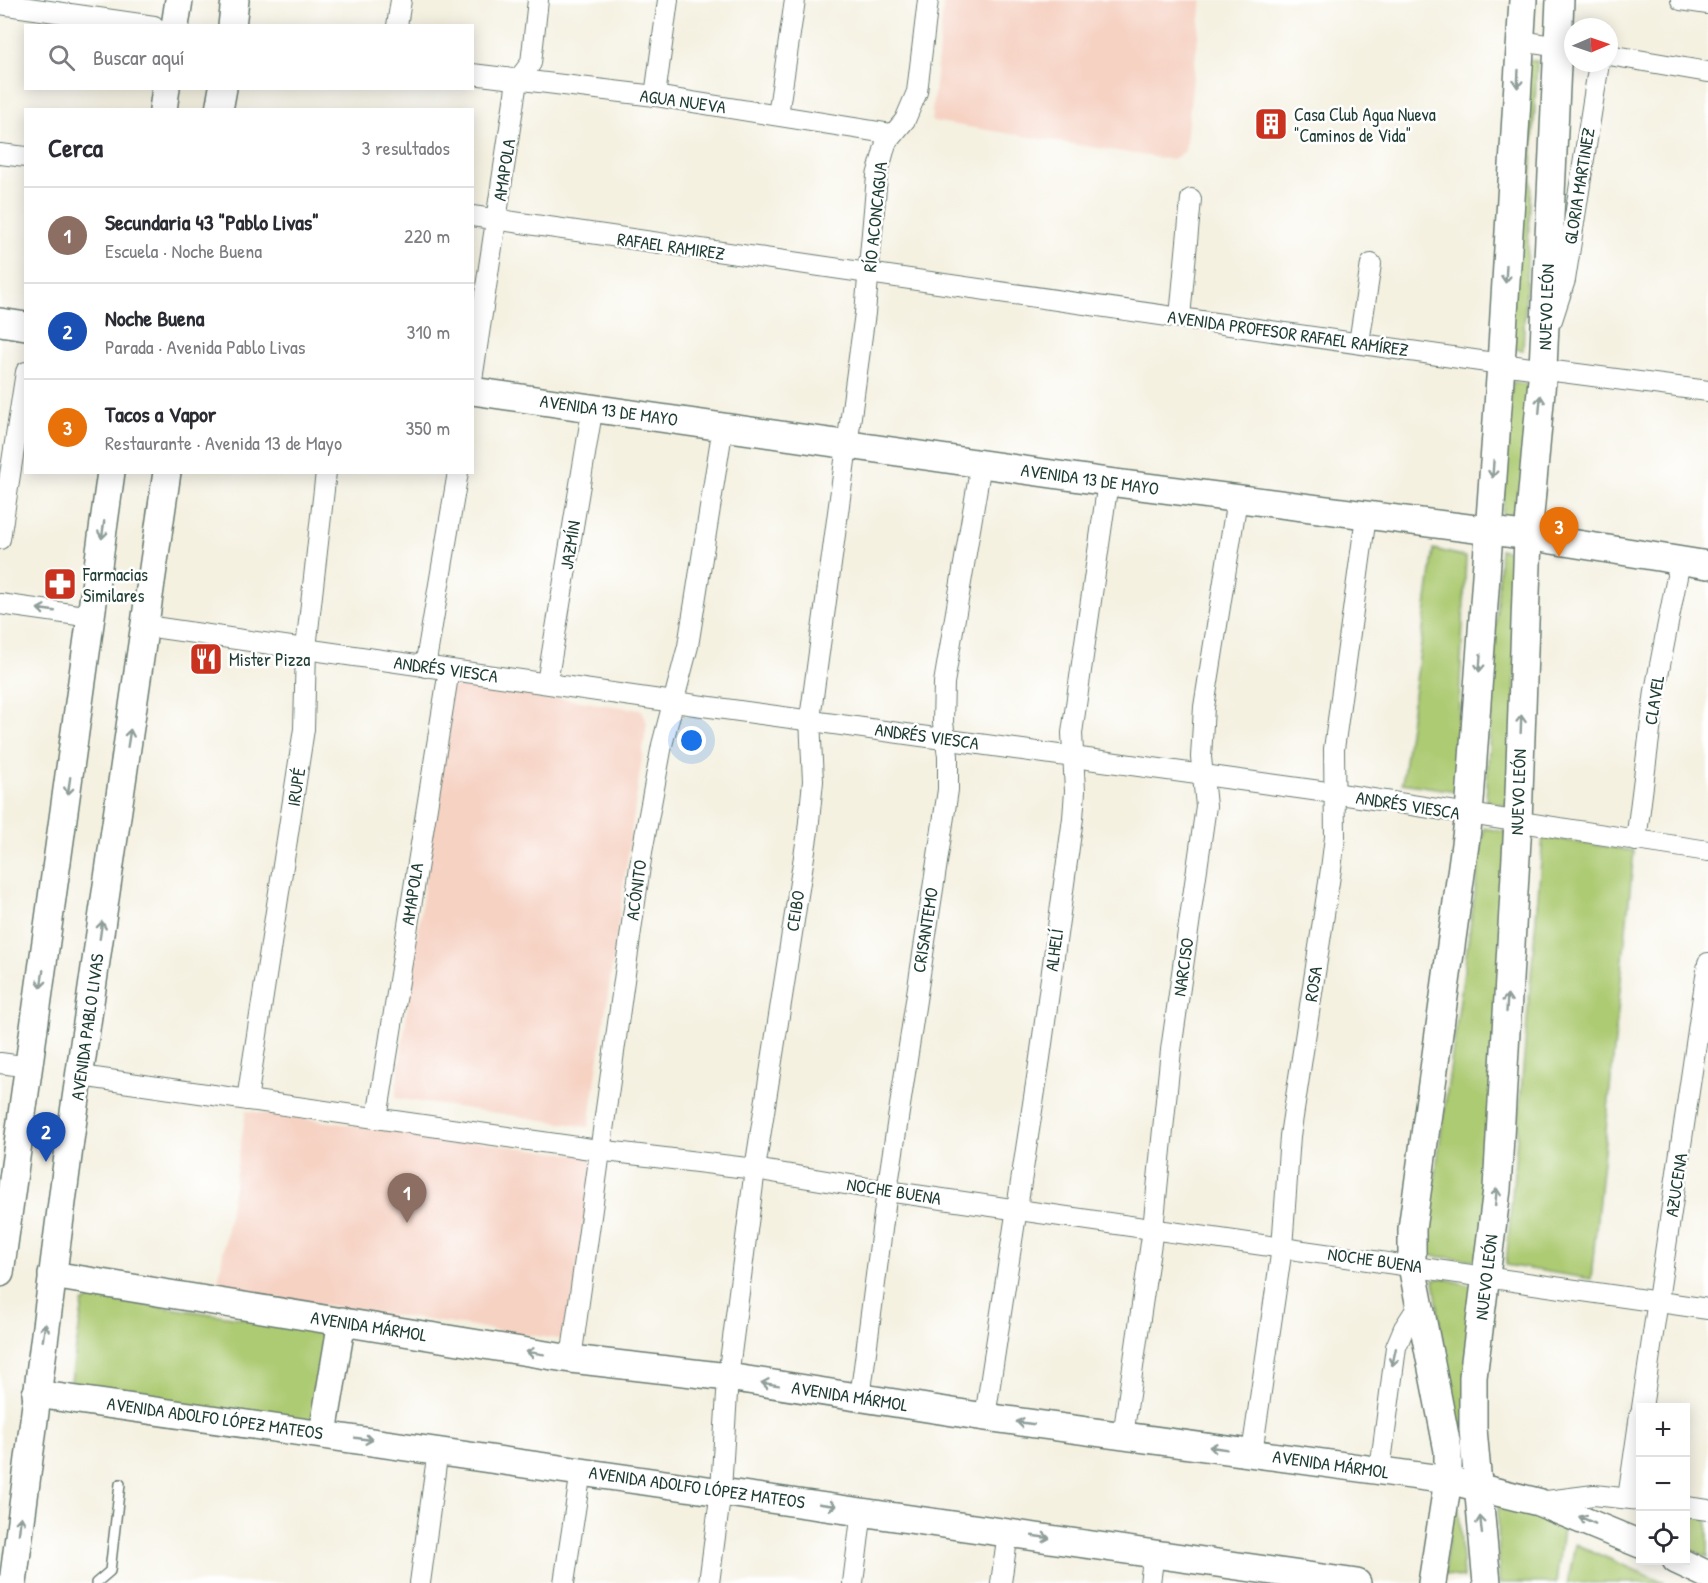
<!DOCTYPE html>
<html lang="es">
<meta charset="utf-8">
<style>
:root{--surface:#fff;--page:#f2f2f3;--text:#2b2b33;--muted:#7c7c81;--line:#e1e1e2;--accent:#c8321e}
body{margin:0;font-family:"Patrick Hand",sans-serif;background:var(--page);color:var(--text)}
.controls{position:absolute;right:18px;bottom:18px;display:grid;overflow:hidden;border-radius:0px;box-shadow:0 3px 15px #0003}
.controls button{width:54px;height:54px;display:grid;place-items:center;padding:0;border:0;border-bottom:2px solid var(--line);background:var(--surface);color:var(--text);font:30px sans-serif}
.compass{position:absolute;left:1564px;top:18px;width:54px;height:54px;border-radius:50%;background:var(--surface);box-shadow:0 3px 15px #0003;rotate:88deg}
.you{position:absolute;left:692px;top:741px;width:21px;height:21px;margin:-15px;border:4px solid #fff;border-radius:50%;background:#1a73e8;box-shadow:0 0 0 9px #1a73e833}
.badge{display:grid;place-items:center;width:39px;height:39px;border-radius:50%;background:var(--accent);color:#fff;font-size:20px;font-weight:700}
.pin{position:absolute;translate:-50% -50px;filter:drop-shadow(0 2px 3px #0008)}
.pin::after{content:'';position:absolute;top:32px;width:21px;height:18px;background:inherit;clip-path:polygon(0 0,100% 0,50% 100%)}
.list{margin:0;padding:0;list-style:none}
h2{display:flex;justify-content:space-between;align-items:center;height:78px;margin:0;padding:0 24px;font-size:26px}
h2 small{font-size:20px;font-weight:400;color:var(--muted)}
.list li{display:grid;grid-template-columns:39px 1fr auto;gap:18px;align-items:center;box-sizing:border-box;height:96px;padding:0 24px;border-top:2px solid var(--line)}
.list b{display:block;font-size:22px;white-space:nowrap}
.list p{margin:0;font-size:20px;white-space:nowrap;color:var(--muted)}
.list em{font-size:20px;font-style:normal;color:var(--muted)}
.icon{flex:none;width:33px;height:33px;fill:none;stroke:currentColor;stroke-width:2;stroke-linecap:round;stroke-linejoin:round}
.map{position:relative;flex:none;width:1708px;height:1583px;overflow:hidden}
.search{position:absolute;background:var(--surface);box-shadow:0 3px 15px #0003;left:24px;top:24px;width:450px;height:66px;display:flex;align-items:center;gap:15px;box-sizing:border-box;padding:0 21px;border-radius:0px;color:var(--muted);font-size:22px}
.panel{position:absolute;background:var(--surface);box-shadow:0 3px 15px #0003;left:24px;top:108px;width:450px;height:366px;border-radius:0px}
.map>svg:first-child{display:block}
.built{fill:#f6d2c3}
.green{fill:#adcb73;stroke:#668454;stroke-width:1.5}
.lines{fill:none;stroke-linecap:round;stroke-linejoin:round}
.lane-casing{stroke:#6a7c71;stroke-width:12}
.street-casing{stroke:#6a7c71;stroke-width:22}
.secondary-casing{stroke:#6a7c71;stroke-width:30}
.lane{stroke:#fff;stroke-width:9}
.street{stroke:#fff;stroke-width:20}
.secondary{stroke:#fff;stroke-width:27}
.oneway{stroke:#8f9e9a}
.labels{text-anchor:middle;dominant-baseline:central;stroke-width:5;stroke-linejoin:round;paint-order:stroke}
.street-label{font-size:18px;fill:#1f3d34;stroke:#fff}
.poi-label{font-size:18px;fill:#1f3d34;stroke:#fff;text-anchor:start}
</style>
<div class="map">
<svg width="1708" height="1583" viewBox="0 0 1708 1583">
<rect width="100%" height="100%" fill="#fff"/>
<filter id="ink" filterUnits="userSpaceOnUse"><feTurbulence type="fractalNoise" baseFrequency=".0167" numOctaves="2"/><feDisplacementMap in="SourceGraphic" scale="12" xChannelSelector="R" yChannelSelector="G"/><feConvolveMatrix kernelMatrix="1 2 1 2 8 2 1 2 1" color-interpolation-filters="sRGB"/></filter>
<filter id="wash" filterUnits="userSpaceOnUse"><feTurbulence type="fractalNoise" baseFrequency=".008" numOctaves="4" result="noise"/><feDisplacementMap in="SourceGraphic" scale="24" xChannelSelector="R" yChannelSelector="G"/><feGaussianBlur stdDeviation="1.35" result="paint"/><feColorMatrix in="noise" values="0 0 0 0 0 0 0 0 0 0 0 0 0 0 0 0 0 1.4 0 .05"/><feComposite in="paint" operator="in"/></filter>
<g filter="url(#wash)">
<rect width="100%" height="100%" fill="#f4f1e1"/>
<g class="built">
<path d="M944 0H1202L1185 151 1172 160 931 121Z"/>
<path d="M462 684 642 710 647 723 589 1127 395 1098 451 689Z"/>
<path d="M246 1111 594 1157 570 1341 217 1289Z"/>
</g>
<g class="green">
<path d="M1524 60 1537 61 1523 350 1506 348Z"/>
<path d="M1512 382 1533 385 1524 520 1502 517Z"/>
<path d="M1434 549 1466 557 1455 791 1402 783Z"/>
<path d="M1500 549 1515 553V807L1486 801Z"/>
<path d="M1484 828 1516 834 1487 1261 1432 1256 1425 1248Z"/>
<path d="M1543 837 1634 851 1591 1279 1506 1265Z"/>
<path d="M1442 1278 1480 1288 1469 1451H1458L1434 1280Z"/>
<path d="M93 1297 330 1331 315 1423 78 1391 71 1380 83 1303Z"/>
<path d="M1453 1503 1459 1510 1463 1578 1444 1574Z"/>
<path d="M1498 1505 1564 1521 1556 1583H1499Z"/>
<path d="M1686 1514 1708 1517V1557L1686 1548Z"/>
<path d="M1575 1544 1665 1583H1568Z"/>
</g>
</g>
<g filter="url(#ink)">
<g class="lines">
<g class="lane-casing">
<path id="lane" d="M96 1583 110 1571 120 1484"/>
</g>
<g class="street-casing">
<g id="street">
<path d="M1681 0 1708 4"/>
<path d="M0 4 154 26"/>
<path d="M397 26 401 0"/>
<path d="M1520 41 1573 49"/>
<path d="M1609 55 1708 72"/>
<path d="M472 74 655 96 892 134"/>
<path d="M655 96 668 0"/>
<path d="M778 115 795 0"/>
<path d="M0 154 26 157"/>
<path d="M472 216 1501 364 1708 391"/>
<path d="M1180 317 1191 199"/>
<path d="M1552 320 1565 280 1599 63"/>
<path d="M1359 343 1371 264"/>
<path d="M472 380 517 81 531 63 538 0"/>
<path d="M0 539 26 372"/>
<path d="M0 604 92 617"/>
<path d="M146 626 674 702 1334 793 1708 851"/>
<path d="M425 667 458 472"/>
<path d="M547 683 593 406"/>
<path d="M1636 841 1655 691 1680 561"/>
<path d="M0 1063 30 1067"/>
<path d="M81 1076 598 1150 755 1169 887 1191 1708 1309"/>
<path d="M247 1100 304 729 306 648 326 472"/>
<path d="M377 1118 449 670"/>
<path d="M571 1359 642 852 662 745 688 646 723 426"/>
<path d="M860 1398 887 1191 948 790V756L943 723 944 683 981 464"/>
<path d="M1642 1408 1708 963"/>
<path d="M985 1417 1040 1058 1073 818 1075 791 1072 733 1108 482"/>
<path d="M1123 1436 1153 1229 1171 1050 1206 806 1201 757 1204 707 1237 499"/>
<path d="M1252 1453 1282 1248 1290 1136 1331 869 1335 837 1334 749 1366 516"/>
<path d="M1380 1470 1396 1347 1404 1328 1419 1305"/>
<path d="M1628 1498 1640 1415"/>
<path d="M1539 1502 1594 1495 1640 1500"/>
<path d="M1686 1507 1708 1510"/>
<path d="M420 1583 438 1450"/>
<path d="M564 1583 581 1471"/>
<path d="M709 1583 721 1490 728 1377 755 1169 808 831 813 781 810 719 865 313 877 176 886 143 905 120 917 92 928 0"/>
<path d="M853 1583 862 1510"/>
<path d="M1001 1583 1008 1532"/>
<path d="M1150 1583 1154 1553"/>
</g>
</g>
<g class="secondary-casing">
<g id="secondary">
<path d="M175 26 179 0"/>
<path d="M232 26 235 0"/>
<path d="M163 110 166 88"/>
<path d="M219 110 223 88"/>
<path d="M0 322 26 326"/>
<path d="M472 391 1108 482 1515 534 1708 565"/>
<path d="M0 1273 111 472"/>
<path d="M52 1275 571 1359 728 1377 985 1417 1448 1480 1538 1502 1640 1544"/>
<path d="M36 1394 1357 1583"/>
<path d="M323 1433 342 1321"/>
<path d="M1676 1560 1708 1575"/>
<path d="M13 1583 70 1140 167 472"/>
<path d="M1432 1583 1448 1480V1451L1412 1266V1229L1469 815 1501 364 1523 0"/>
<path d="M1487 1583 1473 1429V1377L1497 1189 1518 822 1528 537 1543 368 1560 0"/>
</g>
</g>
<use href="#lane" class="lane"/>
<use href="#street" class="street"/>
<use href="#secondary" class="secondary"/>
</g>
<defs><path id="oneway-shaft" d="M-6 0H5M1.5-3L5.5 0L1.5 3" fill="none" stroke-width="1.6" stroke-linecap="round" stroke-linejoin="round" transform="scale(1.5)"/></defs>
<g class="oneway">
<use href="#oneway-shaft" transform="translate(1518 79) rotate(93)"/>
<use href="#oneway-shaft" transform="translate(1506 274) rotate(93)"/>
<use href="#oneway-shaft" transform="translate(1540 404) rotate(-85)"/>
<use href="#oneway-shaft" transform="translate(1493 469) rotate(94)"/>
<use href="#oneway-shaft" transform="translate(103 530) rotate(98)"/>
<use href="#oneway-shaft" transform="translate(46 610) rotate(-172)"/>
<use href="#oneway-shaft" transform="translate(1480 663) rotate(94)"/>
<use href="#oneway-shaft" transform="translate(1521 724) rotate(-88)"/>
<use href="#oneway-shaft" transform="translate(129 738) rotate(-81)"/>
<use href="#oneway-shaft" transform="translate(69 786) rotate(98)"/>
<use href="#oneway-shaft" transform="translate(101 930) rotate(-82)"/>
<use href="#oneway-shaft" transform="translate(42 979) rotate(98)"/>
<use href="#oneway-shaft" transform="translate(1507 1003) rotate(-87)"/>
<use href="#oneway-shaft" transform="translate(1496 1197) rotate(-84)"/>
<use href="#oneway-shaft" transform="translate(44 1332) rotate(-82)"/>
<use href="#oneway-shaft" transform="translate(535 1353) rotate(-171)"/>
<use href="#oneway-shaft" transform="translate(1394 1357) rotate(102)"/>
<use href="#oneway-shaft" transform="translate(770 1384) rotate(-171)"/>
<use href="#oneway-shaft" transform="translate(1025 1423) rotate(-172)"/>
<use href="#oneway-shaft" transform="translate(364 1439) rotate(8)"/>
<use href="#oneway-shaft" transform="translate(1218 1448) rotate(-172)"/>
<use href="#oneway-shaft" transform="translate(828 1505) rotate(8)"/>
<use href="#oneway-shaft" transform="translate(1587 1520) rotate(-156)"/>
<use href="#oneway-shaft" transform="translate(20 1525) rotate(-83)"/>
<use href="#oneway-shaft" transform="translate(1481 1525) rotate(-96)"/>
<use href="#oneway-shaft" transform="translate(1041 1537) rotate(8)"/>
</g>
</g>
<defs>
<g id="building-square" transform="scale(1.725)"><rect x="-9" y="-9" width="18" height="18" rx="4" fill="#c8321e" stroke="#fff"/><path d="M-4-6H4V6H1V3H-1V6H-4ZM-2.5-4.3h1.7v1.8h-1.7ZM.8-4.3h1.7v1.8H.8ZM-2.5-1h1.7V.8h-1.7ZM.8-1h1.7V.8H.8Z" fill="#fff"/></g>
<g id="pharmacy-square" transform="scale(1.725)"><rect x="-9" y="-9" width="18" height="18" rx="4" fill="#c8321e" stroke="#fff"/><path d="M-2-6h4v4h4v4h-4v4h-4v-4h-4v-4h4Z" fill="#fff"/></g>
<g id="restaurant-square" transform="scale(1.725)"><rect x="-9" y="-9" width="18" height="18" rx="4" fill="#c8321e" stroke="#fff"/><path d="M-5-6h1v4h1v-4h1v4h1v-4h1v5L-1.5 .5V6h-2V.5L-5-1ZM5-6V6H3V1.5H1.5Q1.5-4 5-6Z" fill="#fff"/></g>
</defs>
<g fill-rule="evenodd">
<use href="#building-square" x="1271" y="124"/>
<use href="#pharmacy-square" x="60" y="584"/>
<use href="#restaurant-square" x="206" y="659"/>
</g>
<g class="labels">
<g class="street-label">
<text transform="translate(683 101) rotate(8)">AGUA NUEVA</text>
<text transform="translate(504 170) rotate(-81)">AMAPOLA</text>
<text transform="translate(1579 186) rotate(-81)">GLORIA MARTINEZ</text>
<text transform="translate(875 217) rotate(-84)">RÍO ACONCAGUA</text>
<text transform="translate(671 246) rotate(8)">RAFAEL RAMIREZ</text>
<text transform="translate(1546 307) rotate(-88)">NUEVO LEÓN</text>
<text transform="translate(1288 333) rotate(8)">AVENIDA PROFESOR RAFAEL RAMÍREZ</text>
<text transform="translate(609 410) rotate(8)">AVENIDA 13 DE MAYO</text>
<text transform="translate(1090 479) rotate(8)">AVENIDA 13 DE MAYO</text>
<text transform="translate(570 545) rotate(-81)">JAZMÍN</text>
<text transform="translate(446 669) rotate(8)">ANDRÉS VIESCA</text>
<text transform="translate(1654 700) rotate(-81)">CLAVEL</text>
<text transform="translate(927 736) rotate(8)">ANDRÉS VIESCA</text>
<text transform="translate(296 787) rotate(-81)">IRUPÉ</text>
<text transform="translate(1518 792) rotate(-88)">NUEVO LEÓN</text>
<text transform="translate(1408 805) rotate(9)">ANDRÉS VIESCA</text>
<text transform="translate(636 890) rotate(-82)">ACÓNITO</text>
<text transform="translate(412 894) rotate(-81)">AMAPOLA</text>
<text transform="translate(795 911) rotate(-81)">CEIBO</text>
<text transform="translate(925 930) rotate(-81)">CRISANTEMO</text>
<text transform="translate(1054 950) rotate(-82)">ALHELÍ</text>
<text transform="translate(1183 967) rotate(-82)">NARCISO</text>
<text transform="translate(1313 984) rotate(-81)">ROSA</text>
<text transform="translate(87 1027) rotate(-82)">AVENIDA PABLO LIVAS</text>
<text transform="translate(1676 1185) rotate(-81)">AZUCENA</text>
<text transform="translate(894 1191) rotate(9)">NOCHE BUENA</text>
<text transform="translate(1375 1260) rotate(8)">NOCHE BUENA</text>
<text transform="translate(1486 1277) rotate(-83)">NUEVO LEÓN</text>
<text transform="translate(369 1326) rotate(9)">AVENIDA MÁRMOL</text>
<text transform="translate(850 1396) rotate(9)">AVENIDA MÁRMOL</text>
<text transform="translate(215 1418) rotate(8)">AVENIDA ADOLFO LÓPEZ MATEOS</text>
<text transform="translate(1331 1464) rotate(8)">AVENIDA MÁRMOL</text>
<text transform="translate(697 1487) rotate(8)">AVENIDA ADOLFO LÓPEZ MATEOS</text>
</g>
<g class="poi-label">
<text x="1294" y="114">Casa Club Agua Nueva<tspan x="1294" dy="21">"Caminos de Vida"</tspan></text>
<text x="83" y="574">Farmacias<tspan x="83" dy="21">Similares</tspan></text>
<text x="229" y="659">Mister Pizza</text>
</g>
</g>
</svg>
<div class="controls">
<button>+</button>
<button>−</button>
<button><svg class="icon" aria-label="locate" viewBox="0 0 24 24"><circle cx="12" cy="12" r="6"/><path d="M12 2v4M12 18v4M2 12h4M18 12h4"/></svg></button>
</div>
<svg class="compass" viewBox="-18 -18 36 36"><path d="M0-13l5 13h-10z" fill="#e53935"/><path d="M0 13l5-13h-10z" fill="#7c7c81"/></svg>
<div class="you"></div>
<div class="pin badge" style="left:407px;top:1223px;background:#8d6e63">1</div>
<div class="pin badge" style="left:46px;top:1162px;background:#1a4fb4">2</div>
<div class="pin badge" style="left:1559px;top:557px;background:#e8710a">3</div>
<div class="search"><svg class="icon" aria-label="search" viewBox="0 0 24 24"><circle cx="10" cy="10" r="6"/><path d="M15 15l6 6"/></svg>Buscar aquí</div>
<section class="panel">
<h2>Cerca<small>3 resultados</small></h2>
<ul class="list">
<li><span class="badge" style="background:#8d6e63">1</span><div><b>Secundaria 43 &quot;Pablo Livas&quot;</b><p>Escuela · Noche Buena</p></div><em>220 m</em></li>
<li><span class="badge" style="background:#1a4fb4">2</span><div><b>Noche Buena</b><p>Parada · Avenida Pablo Livas</p></div><em>310 m</em></li>
<li><span class="badge" style="background:#e8710a">3</span><div><b>Tacos a Vapor</b><p>Restaurante · Avenida 13 de Mayo</p></div><em>350 m</em></li>
</ul>
</section>
</div>
